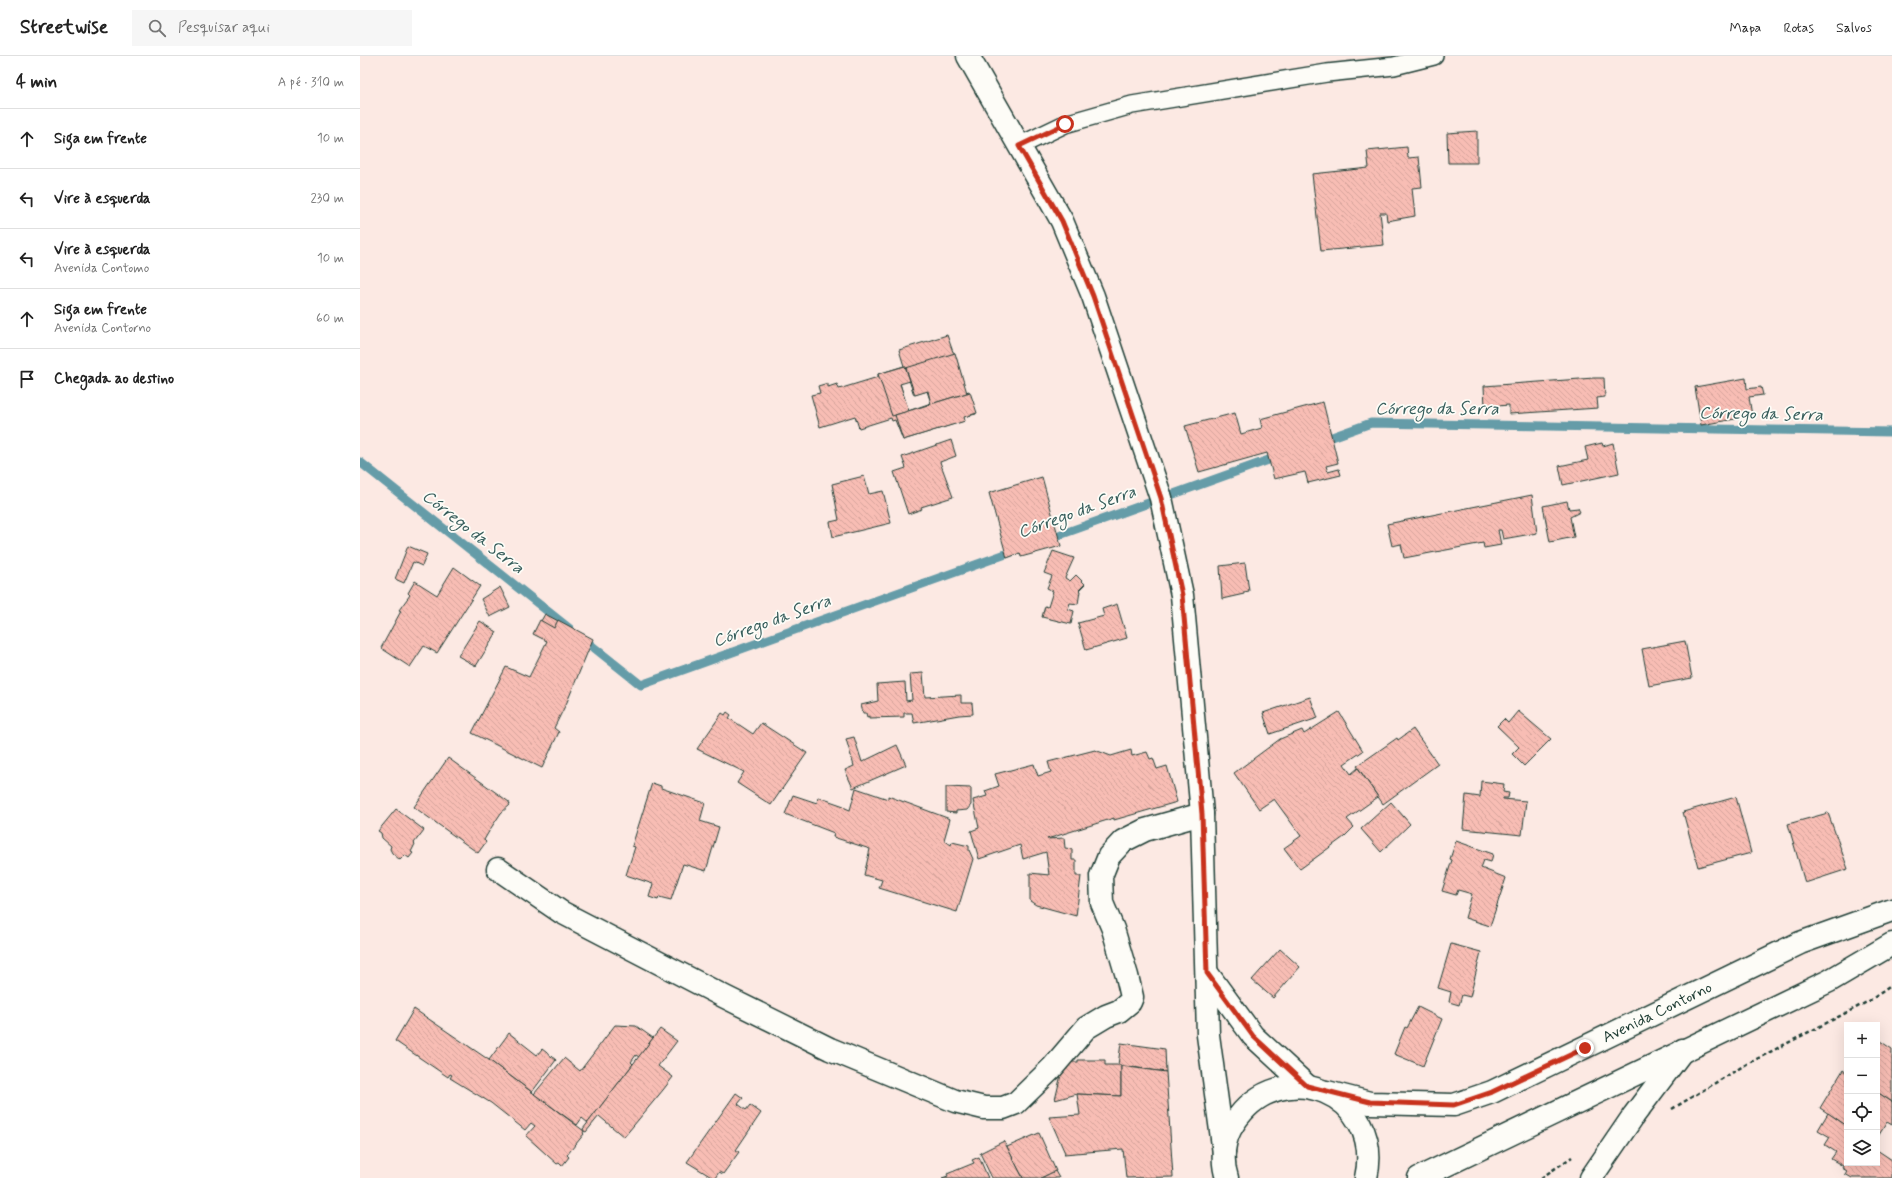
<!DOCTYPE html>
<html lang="pt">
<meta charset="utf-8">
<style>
:root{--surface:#fff;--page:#f6f6f6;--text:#222;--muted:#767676;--line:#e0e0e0}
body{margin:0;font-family:Mynerve,sans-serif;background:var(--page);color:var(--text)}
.controls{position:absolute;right:12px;bottom:12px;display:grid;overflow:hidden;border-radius:0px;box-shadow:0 4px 16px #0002}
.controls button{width:36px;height:36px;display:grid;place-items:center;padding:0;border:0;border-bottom:1px solid var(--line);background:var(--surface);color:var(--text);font:20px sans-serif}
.stop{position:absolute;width:12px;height:12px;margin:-9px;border:3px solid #c8321e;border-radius:50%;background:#fff}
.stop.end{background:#c8321e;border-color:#fff;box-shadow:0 1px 4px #0008}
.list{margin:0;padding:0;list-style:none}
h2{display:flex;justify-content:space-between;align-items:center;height:52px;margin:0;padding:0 16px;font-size:17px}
h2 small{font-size:13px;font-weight:400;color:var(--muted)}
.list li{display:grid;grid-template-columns:26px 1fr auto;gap:12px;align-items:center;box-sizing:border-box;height:60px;padding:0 16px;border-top:1px solid var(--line)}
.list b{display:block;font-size:15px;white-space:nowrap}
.list p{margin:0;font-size:13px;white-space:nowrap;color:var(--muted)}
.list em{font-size:13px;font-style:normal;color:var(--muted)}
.icon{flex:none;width:22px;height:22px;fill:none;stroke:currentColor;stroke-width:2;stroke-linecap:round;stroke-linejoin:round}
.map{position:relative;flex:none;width:1532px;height:1122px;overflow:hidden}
header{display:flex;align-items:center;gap:24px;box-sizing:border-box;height:56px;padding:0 20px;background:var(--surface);border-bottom:1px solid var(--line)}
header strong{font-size:19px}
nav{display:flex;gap:22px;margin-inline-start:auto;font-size:14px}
.search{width:280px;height:36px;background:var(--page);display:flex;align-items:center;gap:10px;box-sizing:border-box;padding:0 14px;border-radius:0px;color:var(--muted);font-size:15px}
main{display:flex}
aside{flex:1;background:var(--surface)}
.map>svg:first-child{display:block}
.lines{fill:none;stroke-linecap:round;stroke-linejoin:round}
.stream{stroke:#659ca8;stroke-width:9}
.building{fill:url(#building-back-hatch);stroke:#1f3d34;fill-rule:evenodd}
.service-casing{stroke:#1f3d34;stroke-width:20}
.minor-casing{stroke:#1f3d34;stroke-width:25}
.secondary-casing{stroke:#1f3d34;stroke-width:25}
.primary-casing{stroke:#1f3d34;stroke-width:25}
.path{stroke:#1f3d34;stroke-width:2.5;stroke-dasharray:4 3;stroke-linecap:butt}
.service{stroke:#fdfcf7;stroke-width:17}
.minor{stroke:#fdfcf7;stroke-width:22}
.secondary{stroke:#fdfcf7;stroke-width:22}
.primary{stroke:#fdfcf7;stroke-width:22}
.route{stroke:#c8321e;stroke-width:5}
.labels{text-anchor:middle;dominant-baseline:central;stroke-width:3.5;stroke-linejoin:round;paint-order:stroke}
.street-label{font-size:16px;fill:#1f3d34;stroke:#fdfcf7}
.water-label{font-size:17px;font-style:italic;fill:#365d5b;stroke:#fdfcf7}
</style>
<header>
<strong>Streetwise</strong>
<div class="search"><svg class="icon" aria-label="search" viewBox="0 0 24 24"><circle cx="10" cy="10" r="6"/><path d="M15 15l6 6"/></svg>Pesquisar aqui</div>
<nav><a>Mapa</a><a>Rotas</a><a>Salvos</a></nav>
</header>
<main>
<aside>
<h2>4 min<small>A pé · 310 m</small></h2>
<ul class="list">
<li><svg class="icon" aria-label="ahead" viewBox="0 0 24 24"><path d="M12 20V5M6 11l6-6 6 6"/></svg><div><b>Siga em frente</b></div><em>10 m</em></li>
<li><svg class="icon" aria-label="left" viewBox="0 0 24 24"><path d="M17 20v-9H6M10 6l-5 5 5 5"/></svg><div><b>Vire à esquerda</b></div><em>230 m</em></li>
<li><svg class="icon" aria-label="left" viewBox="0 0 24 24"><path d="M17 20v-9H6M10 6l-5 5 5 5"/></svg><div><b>Vire à esquerda</b><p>Avenida Contomo</p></div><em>10 m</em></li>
<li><svg class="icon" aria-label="ahead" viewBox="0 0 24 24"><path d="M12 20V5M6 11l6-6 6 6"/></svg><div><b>Siga em frente</b><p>Avenida Contorno</p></div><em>60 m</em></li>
<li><svg class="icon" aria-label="arrive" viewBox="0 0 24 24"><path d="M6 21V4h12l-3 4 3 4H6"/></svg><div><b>Chegada ao destino</b></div></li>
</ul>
</aside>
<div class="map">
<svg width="1532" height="1122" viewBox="0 0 1532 1122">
<defs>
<pattern id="building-back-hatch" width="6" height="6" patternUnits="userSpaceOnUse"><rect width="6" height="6" fill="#f8bdb4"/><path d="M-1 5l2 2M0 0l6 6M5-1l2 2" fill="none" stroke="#d4a39b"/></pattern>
</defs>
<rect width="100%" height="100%" fill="#fce9e3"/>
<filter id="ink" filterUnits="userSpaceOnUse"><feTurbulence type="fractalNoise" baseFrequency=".025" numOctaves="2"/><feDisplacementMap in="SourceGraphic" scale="8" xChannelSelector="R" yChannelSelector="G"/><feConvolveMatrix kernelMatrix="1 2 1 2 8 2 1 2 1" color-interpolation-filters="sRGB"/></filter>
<g filter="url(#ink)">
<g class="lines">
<g class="stream">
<path d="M961 385 1011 367 1532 376"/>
<path d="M0 406 210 573"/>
<path d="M688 483 920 400"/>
<path d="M222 582 281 629 657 494"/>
</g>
</g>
<g class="building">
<path d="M1117 75V107H1088L1087 77Z"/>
<path d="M1047 91 1048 102 1059 101 1062 131 1052 132 1055 160 1027 165 1026 157H1020L1024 189 961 195 952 118 1009 112 1007 95Z"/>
<path d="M587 279 593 296H594L596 301 606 336 609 335 616 358 603 361 604 365 543 384 535 364 532 365 531 362 499 372 495 360 460 371 451 339 460 337 458 330 468 327V331L477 328 479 333 518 321V318L544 310 539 294ZM549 324 554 339 567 335 571 347 548 355 540 327Z"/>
<path d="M595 297 607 337 571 348 568 335 555 339 546 312Z"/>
<path d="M545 310 550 325 540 328 549 355 532 360 518 318Z"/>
<path d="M1234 322H1244L1245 341 1237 342 1238 352 1149 358V349L1125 351 1124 330Z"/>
<path d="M1386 322 1387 333 1401 331 1403 339 1389 341 1392 360 1341 369 1335 331Z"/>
<path d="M610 336 617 357 604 361 605 365 543 384 535 359Z"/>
<path d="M963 346 978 407 966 410 968 416 979 413 981 419 948 427 945 416 914 423 907 397 839 416 825 370 875 357 881 378 902 372 900 363Z"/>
<path d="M591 384 596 400 580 406 593 441 561 451 562 453 548 458 534 416 546 412 542 401Z"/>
<path d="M1242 387 1243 390 1253 387 1259 417 1203 429 1199 410 1228 404 1225 391Z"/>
<path d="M504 420 509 438 523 435 531 467 473 481 470 466 479 464 472 428Z"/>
<path d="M682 421 701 490 661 501 660 497 647 502 629 437Z"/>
<path d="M1172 439 1177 477 1143 483 1141 474H1138L1141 489 1124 492 1123 487 1044 502 1041 488 1032 490 1027 468Z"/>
<path d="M1207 445 1209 453 1218 452 1220 456 1210 461 1214 481 1190 486 1183 450Z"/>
<path d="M48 490 67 498 62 510 53 506 44 527 35 523Z"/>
<path d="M693 495 714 502 705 522 710 525 716 519 725 528 719 534 720 535 718 548 710 547 708 553 714 555 711 568 682 561 685 550 688 551 693 535 687 532 692 520 684 517Z"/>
<path d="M885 507 889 535 884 536V538L862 543 860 510Z"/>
<path d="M94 511 120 530 77 597 64 590 50 611 21 592 41 555 39 554 50 539 48 537 55 525 77 539Z"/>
<path d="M140 531 150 551 130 561 121 543Z"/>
<path d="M757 548 767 582 726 594 718 567 744 560 742 553Z"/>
<path d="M185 558 202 567 190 587 174 577Z"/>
<path d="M180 564 194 572 198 564 233 583 207 646 194 672 199 676 182 712 112 677 146 611 169 621 187 585 173 578Z"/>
<path d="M120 565 137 576 116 610 98 600Z"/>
<path d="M1325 585 1332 622 1289 630 1282 593Z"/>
<path d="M563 617 565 641 601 639V647H612L613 658 599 659 554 667 552 657H544V661L509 662V660L507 661 506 657H503L501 649 518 645 517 628 545 626 546 645 552 644 550 618Z"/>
<path d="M950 641 958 662 910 678 903 657Z"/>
<path d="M1158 655 1191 683 1164 710 1152 698 1159 691 1137 670 1144 663 1148 667Z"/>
<path d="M367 656 371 659 369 662 393 678 401 667 447 697 411 749 377 727 384 716 337 693 362 657 365 659Z"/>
<path d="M979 656 1003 695 984 708 991 718 998 712 1018 741 987 763 994 771 984 781 940 813 924 792 941 780 914 743 899 753 874 717 920 683 942 674 944 678Z"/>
<path d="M1053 673 1078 708 1023 748 997 710 1037 682 1038 684Z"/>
<path d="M494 681 502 706 537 689 546 709 493 732 485 714 494 710 486 683Z"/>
<path d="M735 694 751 700 771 694 772 700 787 696 790 703 793 702 797 713 807 710 817 746 754 764V762L687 783 704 782 705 792 712 793V804H716V820H721L716 860 676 849 670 845V817L689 819 686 796 663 803 660 789 619 803 611 775 619 772 613 744 627 740 625 735 639 730 635 718 674 708 678 720 691 716 688 706Z"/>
<path d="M88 702 149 746 150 749 141 757 131 772 124 784 126 786 118 797 54 751Z"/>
<path d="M1121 725 1144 728 1143 736 1149 737 1148 742H1143V743L1166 745 1162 779 1103 773 1106 739 1120 741Z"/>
<path d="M292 727 301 730V732L345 747 340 765 359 771 346 815 323 808 311 844 299 841 298 844 289 841 293 828 266 819 275 791 272 790Z"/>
<path d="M586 731 611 732V749L607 754 596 755V757L586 756Z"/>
<path d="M496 732 528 743V740L590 763 584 784 591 789 592 786 609 790V794L613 803 597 856 519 832 522 824 504 819 510 793 473 781 474 777 425 758 433 739 457 747 458 741 484 750 485 752 490 754Z"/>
<path d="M1376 741 1391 797 1338 811 1323 756Z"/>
<path d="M1031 746 1050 768 1021 796 1001 773Z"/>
<path d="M36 753 64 774 54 787 55 788 51 796 53 797 49 802 45 799 40 804 32 797 30 793 31 790 22 782 21 777 18 775Z"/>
<path d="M1468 757 1488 813 1445 827 1428 768Z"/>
<path d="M1096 785 1133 798 1131 806 1124 804 1121 812 1146 822 1130 870 1105 862 1112 838 1098 834 1096 839 1082 835 1092 804 1090 803Z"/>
<path d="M1091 888 1121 896 1110 941 1102 939 1099 949 1089 946 1091 936 1078 932Z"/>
<path d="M920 893 940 911 913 942 892 924Z"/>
<path d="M1058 951 1082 963 1063 1010 1034 998 1045 971 1047 972Z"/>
<path d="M54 953 129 1004 224 1075 223 1077 224 1078 207 1099 209 1101 202 1110 199 1107 197 1108 166 1080 175 1070 171 1067 165 1074 131 1047 90 1022 92 1019 90 1018 88 1021 35 985Z"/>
<path d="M255 969 276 970 293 982 279 1001 276 999 271 1006 273 1008 228 1067 222 1062 217 1069 174 1038 204 1002 220 1015Z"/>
<path d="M300 973 317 985 298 1010 313 1021 303 1034 264 1081 239 1060 226 1076 224 1075 223 1073Z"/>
<path d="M149 977 177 999 182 993 196 1004 172 1036 129 1004Z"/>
<path d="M1517 983 1532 993V1046L1517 1036Z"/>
<path d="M761 987 805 993 806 1016 758 1009Z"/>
<path d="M718 1004H745V1009H761V1040L717 1038 695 1044 704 1006H718Z"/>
<path d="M761 1010 806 1016 813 1121 766 1122 763 1093 704 1098 705 1097 689 1061 720 1059 717 1038 761 1040Z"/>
<path d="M1483 1014 1487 1017V1070L1460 1052Z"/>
<path d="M1517 1036 1532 1046V1069L1527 1066 1517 1082Z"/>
<path d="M376 1037 383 1042 378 1048 386 1054 390 1049 401 1057 376 1094 379 1096 363 1118 359 1116 355 1122H353L327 1106Z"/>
<path d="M1468 1057 1487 1070V1107H1517V1094L1532 1104V1122H1492L1485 1118 1487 1115 1482 1112 1483 1110 1471 1103 1476 1096 1465 1089 1470 1081 1458 1074Z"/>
<path d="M679 1077 696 1115 681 1122H663L647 1091Z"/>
<path d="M644 1085 647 1091 663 1122H632L620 1097Z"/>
<path d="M619 1101 628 1122H582L588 1120 587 1118 614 1107 612 1104Z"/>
<path d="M695 1115 699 1122H681Z"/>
</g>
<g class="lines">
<g class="service-casing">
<path id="service" d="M659 90 705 68 772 49 967 17 1034 10 1074 0"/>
</g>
<g class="minor-casing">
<g id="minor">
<path d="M138 813 201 856 365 941 470 993 595 1045 624 1052H643L656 1047 692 1012 726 972 746 960 759 955 770 946 772 941 767 920 753 873 742 847 741 820 749 800 763 785 785 774 842 758"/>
<path d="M1231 1122 1274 1059 1323 994"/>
</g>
</g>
<g class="secondary-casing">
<g id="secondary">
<path d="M608 0 702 165 733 240 801 442 822 539 842 758 848 979 864 1097"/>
<path d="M847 917 893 980 947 1030"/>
</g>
</g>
<g class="primary-casing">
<g id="primary">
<path id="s1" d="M967 1036 1010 1047 1094 1049 1132 1036 1440 887 1532 854"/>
<path d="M867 1122C861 1104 863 1083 874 1067 921 995 1025 1038 1006 1122"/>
<path d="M1059 1122 1469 925 1532 888"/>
</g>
</g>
<g class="path">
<path d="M1312 1053 1385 1009 1509 945 1532 929"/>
<path d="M1181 1122 1212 1101"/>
</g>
<use href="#service" class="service"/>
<use href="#minor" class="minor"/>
<use href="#secondary" class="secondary"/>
<use href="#primary" class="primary"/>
</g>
</g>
<g class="lines" filter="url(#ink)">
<path class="route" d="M705 68 659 90 702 165 733 240 801 442 822 539 842 758 847 917 893 980 947 1030 1010 1046 1094 1049 1132 1036 1225 992"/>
</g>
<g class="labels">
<g class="street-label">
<text stroke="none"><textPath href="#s1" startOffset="352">Avenida Contorno</textPath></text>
</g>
<g class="water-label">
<text x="1077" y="353">Córrego da Serra</text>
<text transform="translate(1401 358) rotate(1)">Córrego da Serra</text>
<text transform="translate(717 456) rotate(-20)">Córrego da Serra</text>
<text transform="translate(113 476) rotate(38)">Córrego da Serra</text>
<text transform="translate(412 565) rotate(-20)">Córrego da Serra</text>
</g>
</g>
</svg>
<div class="controls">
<button>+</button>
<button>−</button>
<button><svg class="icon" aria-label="locate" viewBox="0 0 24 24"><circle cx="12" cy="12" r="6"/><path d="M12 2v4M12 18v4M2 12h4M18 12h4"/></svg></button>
<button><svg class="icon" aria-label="layers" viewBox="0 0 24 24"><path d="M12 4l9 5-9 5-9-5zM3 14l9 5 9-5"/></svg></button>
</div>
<div class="stop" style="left:705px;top:68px"></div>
<div class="stop end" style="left:1225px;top:992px"></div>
</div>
</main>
